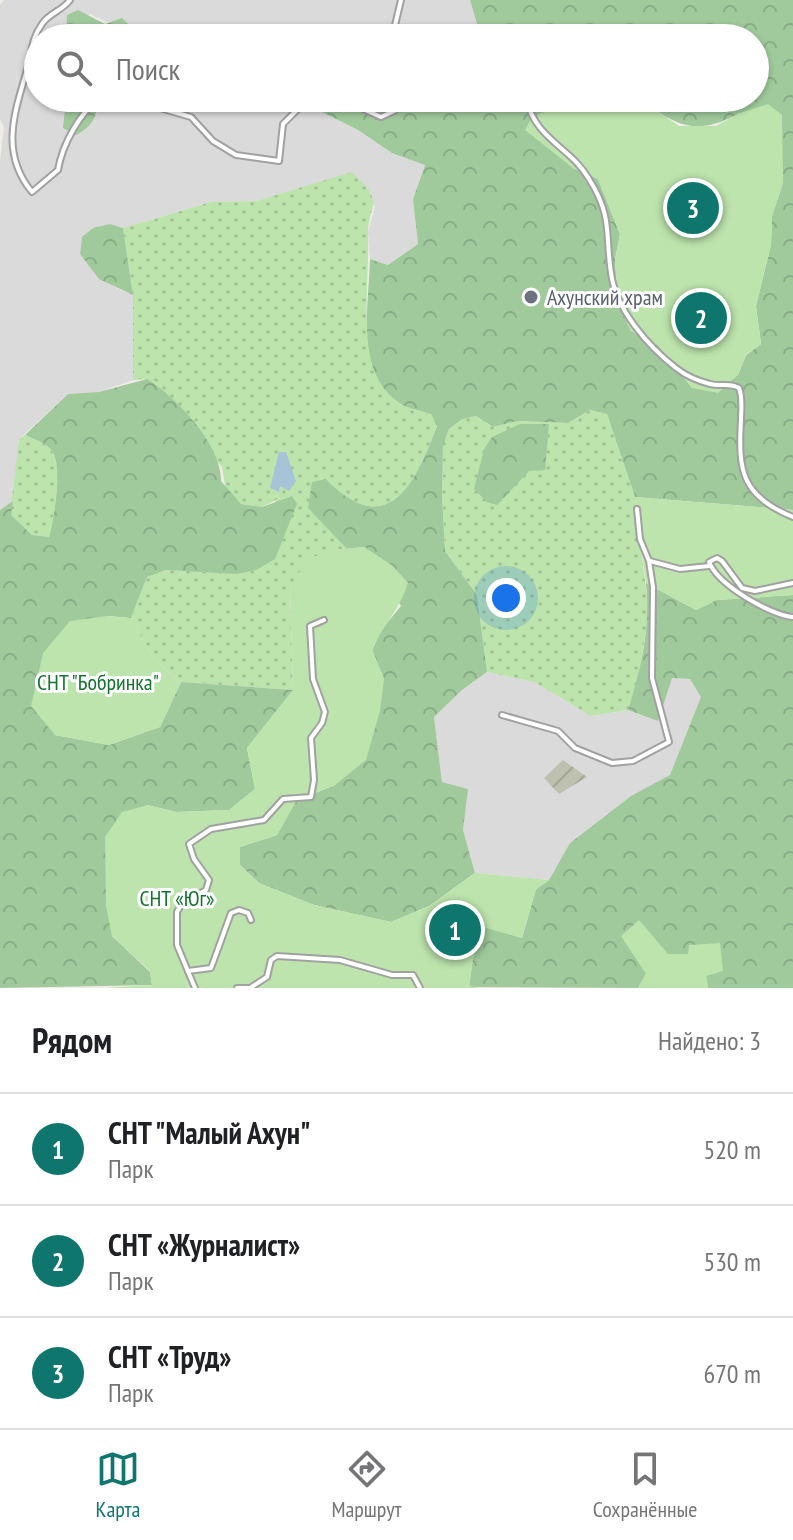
<!DOCTYPE html>
<html lang="ru">
<meta charset="utf-8">
<style>
:root{--surface:#fff;--page:#f6f6f6;--text:#202124;--muted:#757577;--line:#e0e0e0;--accent:#0f766e}
body{margin:0;font-family:"PT Sans Narrow",sans-serif;background:var(--page);color:var(--text)}
.you{position:absolute;left:506px;top:598px;width:28px;height:28px;margin:-20px;border:6px solid #fff;border-radius:50%;background:#1a73e8;box-shadow:0 0 0 12px #1a73e833}
.badge{display:grid;place-items:center;width:52px;height:52px;border-radius:50%;background:var(--accent);color:#fff;font-size:26px;font-weight:700}
.pin{position:absolute;translate:-50% -50%;border:4px solid #fff;box-shadow:0 2px 8px #0006}
.list{margin:0;padding:0;list-style:none}
h2{display:flex;justify-content:space-between;align-items:center;height:104px;margin:0;padding:0 32px;font-size:34px}
h2 small{font-size:26px;font-weight:400;color:var(--muted)}
.list li{display:grid;grid-template-columns:52px 1fr auto;gap:24px;align-items:center;box-sizing:border-box;height:112px;padding:0 32px;border-top:2px solid var(--line)}
.list b{display:block;font-size:30px;white-space:nowrap}
.list p{margin:0;font-size:26px;white-space:nowrap;color:var(--muted)}
.list em{font-size:26px;font-style:normal;color:var(--muted)}
.icon{flex:none;width:44px;height:44px;fill:none;stroke:currentColor;stroke-width:2;stroke-linecap:round;stroke-linejoin:round}
.map{position:relative;flex:none;width:793px;height:988px;overflow:hidden}
.search{position:absolute;background:var(--surface);box-shadow:0 2px 6px #0004;left:24px;right:24px;top:24px;height:88px;display:flex;align-items:center;gap:20px;box-sizing:border-box;padding:0 28px;border-radius:44px;color:var(--muted);font-size:30px}
.sheet{height:440px;background:var(--surface)}
nav{display:flex;justify-content:space-around;align-items:center;box-sizing:border-box;height:112px;border-top:2px solid var(--line);background:var(--surface);font-size:22px;color:var(--muted)}
nav a{display:grid;justify-items:center;gap:4px}
nav .on{color:var(--accent)}
.map>svg:first-child{display:block}
.residential{fill:#dbdada}
.construction{fill:url(#construction-furrows)}
.grass{fill:url(#grass-dots)}
.forest{fill:url(#forest-crowns)}
.garden{fill:#bde4ad}
.water{fill:#a7c3d8}
.lines{fill:none;stroke-linecap:round;stroke-linejoin:round}
.minor-casing{stroke:#a1a1a1;stroke-width:8}
.minor{stroke:#fff;stroke-width:4}
.worship-dot{fill:#6b7280;stroke:#fff;stroke-width:3}
.labels{text-anchor:middle;dominant-baseline:central;stroke-width:6;stroke-linejoin:round;paint-order:stroke}
.worship-label{font-size:22px;fill:#5b616d;stroke:#fff;text-anchor:start}
.park-label{font-size:22px;fill:#14732f;stroke:#fff}
</style>
<div class="map">
<svg width="793" height="988" viewBox="0 0 793 988">
<defs>
<pattern id="construction-furrows" width="10" height="10" patternUnits="userSpaceOnUse" patternTransform="scale(2)"><rect width="10" height="10" fill="#bec1b0"/><path d="M-1 1l2-2M0 10L10 0M9 11l2-2" fill="none" stroke="#a3a597"/></pattern>
<pattern id="grass-dots" width="8" height="8" patternUnits="userSpaceOnUse" patternTransform="scale(2)"><rect width="8" height="8" fill="#bde4ad"/><path d="M2 2h.1M6 6h.1" fill="none" stroke="#a2c394" stroke-width="1.8" stroke-linecap="round"/></pattern>
<pattern id="forest-crowns" width="20" height="18" patternUnits="userSpaceOnUse" patternTransform="scale(2)"><rect width="20" height="18" fill="#a0ca9c"/><path d="M2 6a3 3 0 1 1 6 0M12 15a3 3 0 1 1 6 0" fill="none" stroke="#89ad86"/></pattern>
</defs>
<rect width="100%" height="100%" fill="#eeece4"/>
<g class="residential">
<path d="M4 0H470L479 31 477 38H142L90 14 64 32 66 38H38V98H66V108L97 113 98 98H186L190 103 294 98 358 130 392 153 425 164 413 199 418 244 388 265 370 259 368 232 375 207 352 173 256 201 211 202 123 228 110 224 82 237 80 254 116 288 133 295V380L99 392 68 394 19 439 13 501 0 510V162L4 127 0 119V5Z"/>
<path d="M487 672 534 682 591 716 628 710 658 721 671 678 690 679 702 697 670 776 631 796 570 843 549 880 475 873 463 830 467 789 442 782 434 717 462 690Z"/>
</g>
<path class="construction" d="M563 760 587 777 559 794 544 778Z"/>
<g class="grass">
<path d="M352 172C388 207 367 201 368 237 370 286 353 375 401 404 409 409 422 411 431 414L437 426C415 485 387 542 326 479L339 539 347 549 332 550 290 588 293 690 181 682 154 660 131 618 147 577 166 570 196 571 280 498 262 507 241 504 226 490 222 467 147 379 133 380V295L123 228 211 202 256 201Z"/>
<path d="M590 410 607 414 635 497 649 613 638 678 628 710 591 716 534 682 487 672 477 595 445 551 442 494 443 445 449 429 462 418 476 416 493 427 517 421 568 423Z"/>
<path d="M25 435C33 439 47 443 52 451 63 465 54 520 49 537L32 535 10 515 19 439Z"/>
</g>
<g class="forest">
<path d="M470 0H793V510L635 497 607 414 590 410 568 423 517 421 493 427 476 416 462 419 449 429 443 445 442 494 445 551 477 595 487 672 462 690 434 717 442 782 468 789 463 830 475 873 429 906 391 922 314 905 259 883 240 865V847L277 835 296 801 335 785 384 679 372 650 382 629 401 606 365 547 347 549 308 508 312 482 326 479C387 542 415 485 437 426L431 414C422 411 409 409 401 404 354 374 369 305 370 259L388 265 418 244 413 199 425 165 392 153 358 130 294 98H369L417 103 428 98H560L551 110 532 117 573 168 598 179 620 234 615 260 618 303 631 331 658 345 692 388 738 375 746 355 761 344 756 306 771 245 772 216 783 183 740 113C695 137 677 126 638 98H755V38H477L479 31Z"/>
<path d="M78 10 105 24 122 18 142 38H66L67 15Z"/>
<path d="M66 98H98C97 117 93 126 76 135L63 128Z"/>
<path d="M110 224 123 228 133 295 99 279 80 254 82 237 93 228Z"/>
<path d="M147 379C176 397 222 445 221 481L241 504 262 507 292 496 297 504 275 559 256 570 236 574 166 570 147 577 131 618 107 616 55 735 109 745 160 727 181 682 293 690 247 748 255 789 229 810 176 812 147 805 112 936 150 972 152 985 0 988V510L13 501 11 515 32 535 49 537C54 520 63 465 52 451 47 443 33 439 25 435L68 394 99 392Z"/>
<path d="M520 424H549L545 470 529 471 497 505 487 502 474 489 484 449 492 437Z"/>
<path d="M646 583 696 610 716 600 793 595V988H708L706 976 689 954H668L646 974 638 988 469 987 473 958 486 927 522 938 536 889 549 880 570 843 631 796 670 775 701 697 690 679 672 678 658 721 628 710C641 668 651 627 646 583Z"/>
</g>
<g class="garden">
<path d="M560 98H638L679 126H716L740 113 768 104 782 115 783 183 772 216 771 245 756 306 761 344 746 354 738 375 718 393 692 388 658 345 631 331 618 303 615 260 620 234 598 179 573 168 525 130 532 117 551 110Z"/>
<path d="M635 497 793 510V595L717 600 696 610 646 583Z"/>
<path d="M364 547 393 566 408 583C400 609 383 625 372 649L384 679 380 711 366 760 335 785 296 801 277 835 240 847V865L259 883 314 905 391 922 429 906 475 873 549 880 536 889 522 938 486 928 473 958 469 986 479 988H106L152 985 150 971 112 936 106 906 105 837 122 812 148 805 176 812 229 810 255 789 247 748 293 690 290 589 306 560 332 550Z"/>
<path d="M107 616 131 618 154 660 181 682 160 727 109 745 55 735 31 706 43 653 70 621Z"/>
<path d="M639 920 668 954H688L689 945 720 943 723 971 706 976 708 988H638L646 974 621 936Z"/>
</g>
<path class="water" d="M279 452H286L296 481 289 491 280 486 279 492 270 488Z"/>
<g class="lines">
<g class="minor-casing">
<g id="minor">
<path d="M70 0C62 11 49 13 42 24 31 39 32 53 27 70 14 114 0 153 32 192L58 170C62 146 80 110 102 98"/>
<path d="M392 38 401 0"/>
<path d="M125 98 191 117 213 141 236 155 279 161 283 124 309 98"/>
<path d="M338 98 381 117 394 111 403 98"/>
<path d="M526 98C536 141 569 145 589 179 613 217 605 234 611 273 616 310 648 346 676 368 685 375 698 381 710 384 720 387 730 382 739 388 743 398 741 409 741 420 738 470 741 496 793 517"/>
<path d="M650 561 680 569 709 566"/>
<path d="M793 583 755 591 742 588 722 561 717 558 709 562C718 585 770 615 793 617"/>
<path d="M502 715 558 731 575 748 612 763 633 761 669 742 652 678 653 587 649 561 640 539 637 509"/>
<path d="M188 971 211 968 231 913 239 910 248 913 251 920"/>
<path d="M195 988 177 945V912L181 905 206 890 209 880 194 859 189 844 211 829 264 820 283 799 311 797 314 780 311 738 322 723 325 712 313 679 310 626 324 620"/>
<path d="M237 988H248"/>
<path d="M250 988 267 977 271 960 277 956 340 960 392 975H413L420 988"/>
</g>
</g>
<use href="#minor" class="minor"/>
</g>
<circle class="worship-dot" cx="531" cy="297" r="8"/>
<g class="labels">
<g class="worship-label">
<text x="547" y="297">Ахунский храм</text>
</g>
<g class="park-label">
<text x="98" y="682">СНТ "Бобринка"</text>
<text x="177" y="898">СНТ «Юг»</text>
</g>
</g>
</svg>
<div class="you"></div>
<div class="pin badge" style="left:455px;top:930px">1</div>
<div class="pin badge" style="left:701px;top:318px">2</div>
<div class="pin badge" style="left:693px;top:208px">3</div>
<div class="search"><svg class="icon" aria-label="search" viewBox="0 0 24 24"><circle cx="10" cy="10" r="6"/><path d="M15 15l6 6"/></svg>Поиск</div>
</div>
<section class="sheet">
<h2>Рядом<small>Найдено: 3</small></h2>
<ul class="list">
<li><span class="badge">1</span><div><b>СНТ &quot;Малый Ахун&quot;</b><p>Парк</p></div><em>520 m</em></li>
<li><span class="badge">2</span><div><b>СНТ «Журналист»</b><p>Парк</p></div><em>530 m</em></li>
<li><span class="badge">3</span><div><b>СНТ «Труд»</b><p>Парк</p></div><em>670 m</em></li>
</ul>
</section>
<nav>
<a class="on"><svg class="icon" aria-label="map" viewBox="0 0 24 24"><path d="M3 6l6-2 6 2 6-2v14l-6 2-6-2-6 2zM9 4v14M15 6v14"/></svg>Карта</a>
<a><svg class="icon" aria-label="directions" viewBox="0 0 24 24"><path d="M12 3l9 9-9 9-9-9zM9 14v-3h6M13 9l2 2-2 2"/></svg>Маршрут</a>
<a><svg class="icon" aria-label="saved" viewBox="0 0 24 24"><path d="M7 4h10v16l-5-4-5 4z"/></svg>Сохранённые</a>
</nav>
